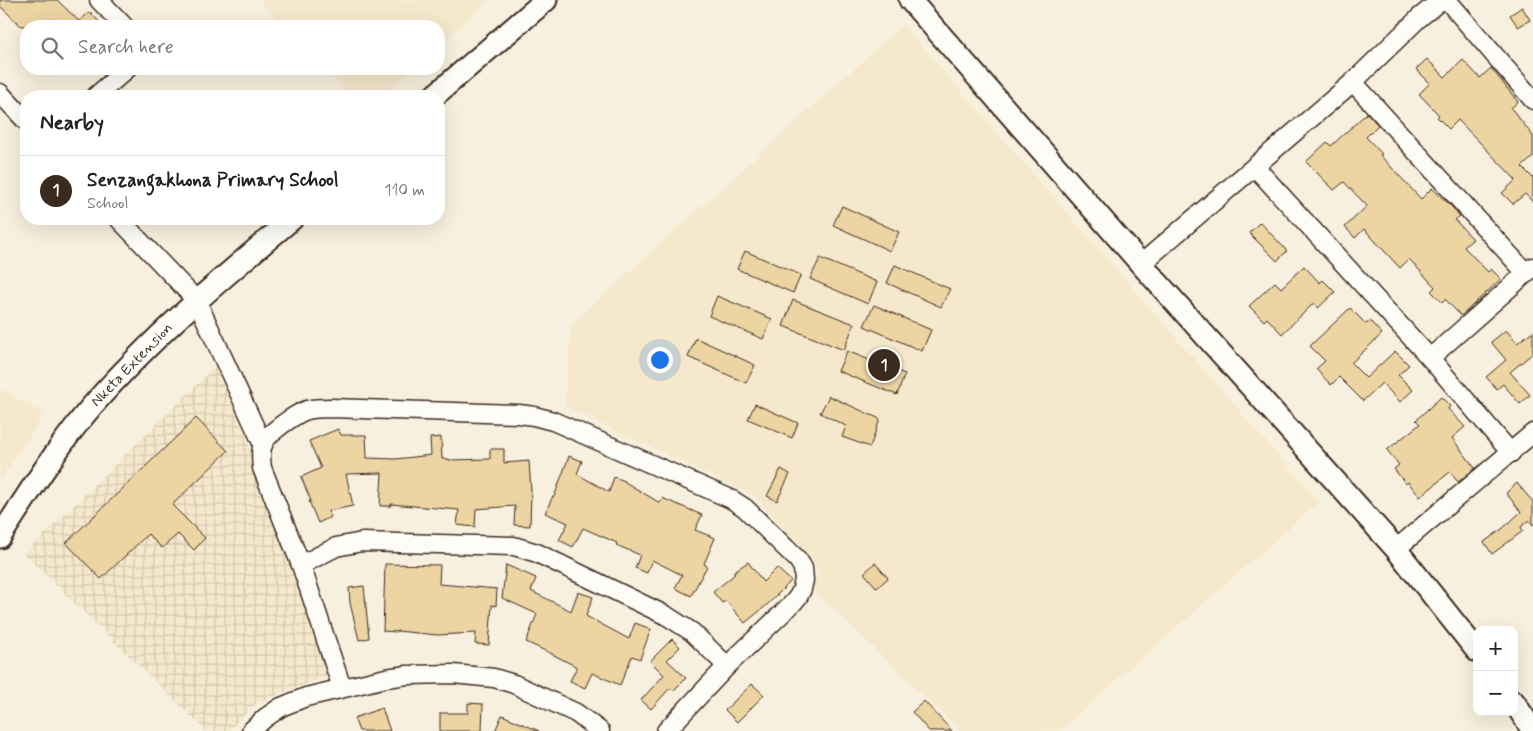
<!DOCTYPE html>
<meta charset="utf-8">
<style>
:root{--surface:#fff;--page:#f2f2f2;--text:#202124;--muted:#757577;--line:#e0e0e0;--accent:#3b2a1e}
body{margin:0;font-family:Mynerve,sans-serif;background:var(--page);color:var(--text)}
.controls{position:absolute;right:15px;bottom:15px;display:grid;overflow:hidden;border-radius:10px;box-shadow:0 5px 20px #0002}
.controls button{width:45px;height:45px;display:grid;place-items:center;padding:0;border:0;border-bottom:1px solid var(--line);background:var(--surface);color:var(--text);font:25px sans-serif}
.you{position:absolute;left:659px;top:359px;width:18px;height:18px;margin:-12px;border:4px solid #fff;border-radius:50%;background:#1a73e8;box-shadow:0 0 0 8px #1a73e833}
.badge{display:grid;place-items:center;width:32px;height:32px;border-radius:50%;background:var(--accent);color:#fff;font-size:16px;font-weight:700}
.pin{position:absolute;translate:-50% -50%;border:2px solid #fff;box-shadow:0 1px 5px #0006}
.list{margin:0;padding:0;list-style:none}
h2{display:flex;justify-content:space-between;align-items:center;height:65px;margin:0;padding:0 20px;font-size:21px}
h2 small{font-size:16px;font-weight:400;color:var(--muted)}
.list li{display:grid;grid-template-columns:32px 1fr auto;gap:15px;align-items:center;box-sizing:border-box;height:70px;padding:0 20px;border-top:1px solid var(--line)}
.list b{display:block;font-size:19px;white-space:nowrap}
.list p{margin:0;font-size:16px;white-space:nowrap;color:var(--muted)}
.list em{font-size:16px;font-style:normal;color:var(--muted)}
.icon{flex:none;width:28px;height:28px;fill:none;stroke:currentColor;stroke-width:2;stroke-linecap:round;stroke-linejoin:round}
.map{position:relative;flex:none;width:1533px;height:731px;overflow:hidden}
.search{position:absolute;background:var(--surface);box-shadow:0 5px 20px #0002;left:20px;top:20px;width:425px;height:55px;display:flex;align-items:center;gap:12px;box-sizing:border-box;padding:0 18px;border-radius:20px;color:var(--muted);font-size:19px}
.panel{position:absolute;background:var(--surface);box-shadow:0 5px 20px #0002;left:20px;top:90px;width:425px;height:135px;border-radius:20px}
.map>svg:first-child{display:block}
.built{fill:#f5e8cc}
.industrial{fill:url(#industrial-grid)}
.building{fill:#edd4a3;stroke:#3b2a1e}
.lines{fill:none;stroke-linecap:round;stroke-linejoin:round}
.minor-casing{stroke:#3b2a1e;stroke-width:21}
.tertiary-casing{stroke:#3b2a1e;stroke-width:25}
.minor{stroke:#fdfcf7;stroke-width:18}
.tertiary{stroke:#fdfcf7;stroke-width:21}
.labels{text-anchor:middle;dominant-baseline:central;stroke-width:4;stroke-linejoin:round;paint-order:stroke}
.street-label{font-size:15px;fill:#3b2a1e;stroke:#fdfcf7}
</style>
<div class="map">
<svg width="1533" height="731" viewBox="0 0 1533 731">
<defs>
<pattern id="industrial-grid" width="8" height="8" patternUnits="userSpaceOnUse" patternTransform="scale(1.25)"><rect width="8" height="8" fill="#f5e8cc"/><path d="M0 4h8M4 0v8" fill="none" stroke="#d3c7af"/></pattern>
</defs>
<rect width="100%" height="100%" fill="#f8f0de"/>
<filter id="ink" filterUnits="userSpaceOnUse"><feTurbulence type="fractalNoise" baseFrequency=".02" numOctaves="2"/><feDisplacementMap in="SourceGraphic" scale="10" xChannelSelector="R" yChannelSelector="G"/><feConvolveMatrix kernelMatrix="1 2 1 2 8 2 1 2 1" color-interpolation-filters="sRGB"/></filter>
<g filter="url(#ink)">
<g class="built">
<path d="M259 0H489L439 45V26H284Z"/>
<path d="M903 25 1319 502 1059 731H961L813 590 819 569 756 497 564 406 572 323Z"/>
<path d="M325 69H412L382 96H351Z"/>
<path d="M0 389 44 414 0 481Z"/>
</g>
<path class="industrial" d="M216 366 247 439 327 676 258 702 228 731H206L24 554Z"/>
<g class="building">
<path d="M0 0H57L79 21 90 12 103 26H57L50 19 42 26H21L0 6Z"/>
<path d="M1522 7 1530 20 1518 27 1510 15Z"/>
<path d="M1427 59 1445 77 1463 60 1480 78 1491 68 1518 102 1511 108 1533 136V157L1522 167 1533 178V202L1525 194 1513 204 1502 193 1516 180 1458 120 1449 129 1437 117 1439 115 1419 94 1430 83 1416 69Z"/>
<path d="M1367 113 1378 125 1366 137 1382 154 1380 155 1421 199 1432 188 1452 207 1460 216 1455 220 1473 239 1464 247 1488 272 1491 269 1501 279 1461 316 1445 299 1442 302 1431 291 1435 287 1409 259 1400 268 1364 229 1355 238 1345 227 1367 206 1344 182 1334 190 1306 162 1327 142 1331 146Z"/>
<path d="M842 206 899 232 890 251 833 225Z"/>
<path d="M1260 222 1287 251 1277 261 1249 233Z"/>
<path d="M745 251 801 275 793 293 737 269Z"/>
<path d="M820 258 877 282 868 304 810 279Z"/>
<path d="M895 265 950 289 941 307 887 283Z"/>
<path d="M1304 266 1320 283 1323 280 1335 292 1318 308 1314 303 1282 334 1267 318 1264 321 1249 306 1275 282 1281 288Z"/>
<path d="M717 296 772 319 763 339 709 316Z"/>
<path d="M793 300 854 324 844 350 783 326Z"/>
<path d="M874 305 931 330 922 351 864 326Z"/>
<path d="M1350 308 1366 324 1370 321 1382 334 1351 363 1366 378 1395 351 1409 365 1398 375 1413 390 1400 402 1382 383 1363 401 1339 377 1331 385 1316 369 1325 361 1310 346Z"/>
<path d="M1506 330 1517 343 1533 331V353L1510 372 1530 395 1520 404 1503 384 1497 389 1486 377 1506 360 1491 342Z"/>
<path d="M696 338 755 365 746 383 688 357Z"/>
<path d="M847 351 905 374 897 395 838 371Z"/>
<path d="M829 396 880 419 870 447 842 437 846 426 820 413Z"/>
<path d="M1441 397 1450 406 1448 409 1465 427 1452 438 1475 468 1458 482 1450 472 1420 497 1408 482 1406 484 1394 469 1399 465 1387 450 1420 424 1416 420Z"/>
<path d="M755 404 798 423 792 438 748 419Z"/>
<path d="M196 418 228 451 172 505 205 538 194 550 178 534 162 548 148 534 101 579 66 543Z"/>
<path d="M338 429 341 435H366L367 458 396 459 431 455 430 438 441 437 442 459H449V460L490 459V449H504V463L529 461 531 491 530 526 514 525 515 506 476 509 475 527 457 525 459 510 391 504V506H380L382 473 346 474 353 506 328 511 331 517 318 523 309 501H311L301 477 321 468 309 441Z"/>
<path d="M569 456 582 461 577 474 609 492 614 477 625 481V482L660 503 662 498 702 515 695 530 715 538 704 564 707 566 691 596 675 588 682 575 652 560 647 573 635 568 640 555 616 545 617 543 583 528 573 547 559 540 568 523 545 513 553 496 554 497Z"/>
<path d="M781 469 790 474 777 501 767 496Z"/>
<path d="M1517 483 1533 502V525L1529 520 1521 527 1523 531 1492 554 1484 542 1502 529 1521 512 1506 493Z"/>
<path d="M748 562 763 582 777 568 791 581 767 605 745 623 726 601 722 603 713 592 735 574 733 572Z"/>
<path d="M875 563 888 578 877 588 864 573Z"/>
<path d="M385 564 440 565 439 584 497 589 496 606 492 605 489 645 475 644 476 633 437 635 397 631V632L383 631Z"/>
<path d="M506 565 536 578 531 591 571 611 578 592 593 597 586 616 629 639 635 623 651 629 640 659 632 656 620 685 592 673 585 688 570 681 577 667 550 653 526 642 537 614 502 598Z"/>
<path d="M364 586 369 638 359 640 350 603 349 588Z"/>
<path d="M672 639 680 647 667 660 686 678 673 691 670 688 651 709 641 700 664 675 650 661Z"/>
<path d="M752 684 764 695 737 722 725 710Z"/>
<path d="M924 701 952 731H929L912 712Z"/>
<path d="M468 703 483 704 482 731H440V713H468Z"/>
<path d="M382 708 390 731H359L354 718Z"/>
<path d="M502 715 539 731H495Z"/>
</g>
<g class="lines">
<g class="minor-casing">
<g id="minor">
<path d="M99 0 124 26"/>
<path d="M1447 0 1533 100"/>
<path d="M1353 82 1526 273"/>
<path d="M0 93 26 121"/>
<path d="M96 96 127 69"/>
<path d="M1255 167 1430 358 1511 453"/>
<path d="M119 219 197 301 263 445"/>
<path d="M1141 264 1353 82 1419 18 1441 0"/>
<path d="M1430 358 1533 267"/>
<path d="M1396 549 1533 433"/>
<path d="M301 565 336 547 362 542 514 546 537 553 667 616 692 632 727 666"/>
<path d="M342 688 301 565 262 468C261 460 260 451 263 444 268 433 295 414 307 410 314 408 323 408 331 408L519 414 534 416 553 421 731 499 745 508 798 560 803 568 804 580 802 589 798 597 792 604 727 666 666 731"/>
<path d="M251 731 265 718 281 707 306 697 386 678 407 675 453 674 494 678 514 684 576 713 600 731"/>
</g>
</g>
<g class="tertiary-casing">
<g id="tertiary">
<path d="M910 0 1141 264 1396 549 1477 651"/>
<path d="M434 96 546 0"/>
<path d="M0 537C29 493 57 447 92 406 152 337 222 278 292 219"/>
<path d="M1514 702 1533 731"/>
</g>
</g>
<use href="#minor" class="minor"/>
<use href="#tertiary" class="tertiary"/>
</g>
</g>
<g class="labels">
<g class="street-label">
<text transform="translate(132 365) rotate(-46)">Nketa Extension</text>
</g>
</g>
</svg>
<div class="controls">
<button>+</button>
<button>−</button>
</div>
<div class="you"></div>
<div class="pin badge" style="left:884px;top:365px">1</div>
<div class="search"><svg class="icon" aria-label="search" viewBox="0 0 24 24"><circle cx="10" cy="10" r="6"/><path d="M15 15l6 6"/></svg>Search here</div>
<section class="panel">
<h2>Nearby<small></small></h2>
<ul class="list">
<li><span class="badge">1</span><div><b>Senzangakhona Primary School</b><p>School</p></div><em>110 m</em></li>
</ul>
</section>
</div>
